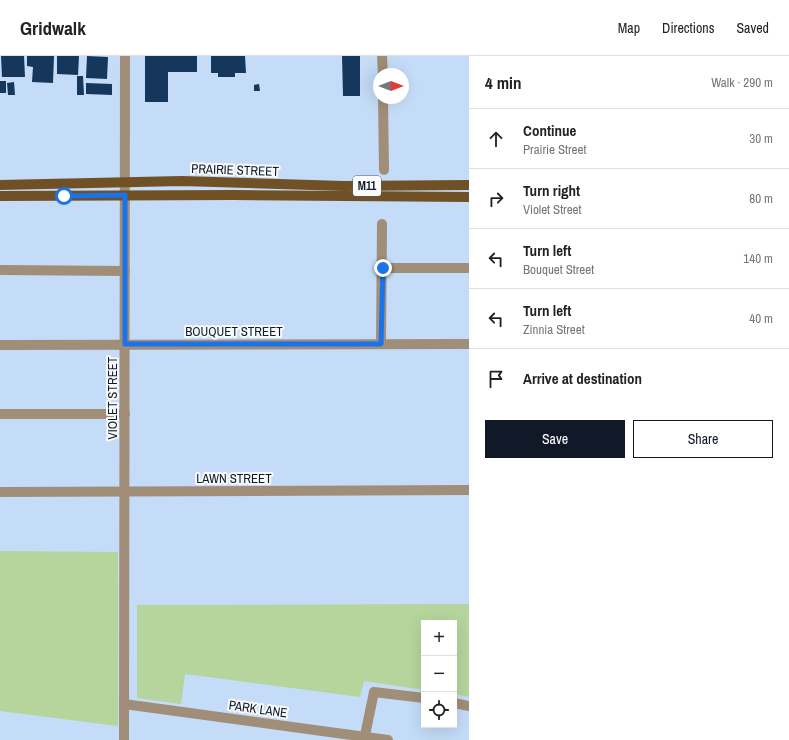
<!DOCTYPE html>
<meta charset="utf-8">
<style>
:root{--surface:#fff;--page:#f6f6f6;--text:#222;--muted:#767676;--line:#e0e0e0;--accent:#111827}
body{margin:0;font-family:"Archivo Narrow",sans-serif;background:var(--page);color:var(--text)}
.controls{position:absolute;right:12px;bottom:12px;display:grid;overflow:hidden;border-radius:0px;box-shadow:0 4px 16px #0002}
.controls button{width:36px;height:36px;display:grid;place-items:center;padding:0;border:0;border-bottom:1px solid var(--line);background:var(--surface);color:var(--text);font:20px sans-serif}
.compass{position:absolute;left:373px;top:12px;width:36px;height:36px;border-radius:50%;background:var(--surface);box-shadow:0 4px 16px #0002;rotate:90deg}
.stop{position:absolute;width:12px;height:12px;margin:-9px;border:3px solid #1a73e8;border-radius:50%;background:#fff}
.stop.end{background:#1a73e8;border-color:#fff;box-shadow:0 1px 4px #0008}
.list{margin:0;padding:0;list-style:none}
h2{display:flex;justify-content:space-between;align-items:center;height:52px;margin:0;padding:0 16px;font-size:17px}
h2 small{font-size:13px;font-weight:400;color:var(--muted)}
.list li{display:grid;grid-template-columns:26px 1fr auto;gap:12px;align-items:center;box-sizing:border-box;height:60px;padding:0 16px;border-top:1px solid var(--line)}
.list b{display:block;font-size:15px;white-space:nowrap}
.list p{margin:0;font-size:13px;white-space:nowrap;color:var(--muted)}
.list em{font-size:13px;font-style:normal;color:var(--muted)}
.actions{display:flex;gap:8px;padding:12px 16px}
.actions a{flex:1;padding:9px 0;border:1px solid var(--accent);border-radius:0px;text-align:center;font-size:14px;color:var(--accent)}
.actions .main{background:var(--accent);color:#fff}
.icon{flex:none;width:22px;height:22px;fill:none;stroke:currentColor;stroke-width:2;stroke-linecap:round;stroke-linejoin:round}
.map{position:relative;flex:none;width:469px;height:684px;overflow:hidden}
header{display:flex;align-items:center;gap:24px;box-sizing:border-box;height:56px;padding:0 20px;background:var(--surface);border-bottom:1px solid var(--line)}
header strong{font-size:19px}
nav{display:flex;gap:22px;margin-inline-start:auto;font-size:14px}
main{display:flex}
aside{flex:1;background:var(--surface)}
.map>svg:first-child{display:block}
.green{fill:#b5d59d}
.building{fill:#14375b}
.lines{fill:none;stroke-linecap:round;stroke-linejoin:round}
.minor{stroke:#a18e78;stroke-width:10}
.major{stroke:#705025;stroke-width:10}
.route{stroke:#1a73e8;stroke-width:5}
.labels{text-anchor:middle;dominant-baseline:central;stroke-width:4;stroke-linejoin:round;paint-order:stroke}
.shield{fill:#fafafa;stroke:#545f6a;stroke-width:1}
.shield-label{font-size:12px;font-weight:bold;fill:#0d1c2d}
.street-label{font-size:13px;fill:#0d1c2d;stroke:#fafafa}
</style>
<header>
<strong>Gridwalk</strong>
<nav><a>Map</a><a>Directions</a><a>Saved</a></nav>
</header>
<main>
<div class="map">
<svg width="469" height="684" viewBox="0 0 469 684">
<rect width="100%" height="100%" fill="#c4dcf7"/>
<g class="green">
<path d="M0 495 118 496V670L0 655Z"/>
<path d="M469 548V641L454 638V567H424V634L364 625 360 641 185 618 181 648 137 642V549Z"/>
</g>
<g class="building">
<path d="M1 0H24L25 21H2Z"/>
<path d="M27 0H54L53 27 32 26 33 11 27 10Z"/>
<path d="M57 0H79L78 19 57 18Z"/>
<path d="M87 0 108 1 107 23 86 22Z"/>
<path d="M145 0H197V16H168V46H145Z"/>
<path d="M211 0H245L246 17H235V21H218V17H211Z"/>
<path d="M342 0H360V40H343Z"/>
<path d="M77 20H83L84 39H77Z"/>
<rect x="0" y="25" width="6" height="12"/>
<path d="M14 26 15 39H8L7 27Z"/>
<path d="M86 27 112 28V39L86 38Z"/>
<path d="M259 28 260 35H254V29Z"/>
</g>
<g class="lines">
<g class="minor">
<path d="M382 0 383 18"/>
<path d="M383 42 384 114"/>
<path d="M383 212H469"/>
<path d="M0 214 125 215"/>
<path d="M381 288 382 168"/>
<path d="M0 289 469 288"/>
<path d="M0 358H125"/>
<path d="M0 436 469 434"/>
<path d="M454 647 469 650"/>
<path d="M124 648 388 684"/>
<path d="M124 684 125 0"/>
<path d="M364 684 374 636 424 642"/>
</g>
<g class="major">
<path d="M0 129 182 125 344 130 469 129"/>
<path d="M0 140 233 139 469 141"/>
</g>
</g>
<g class="lines">
<path class="route" d="M64 140 125 139V288H381L383 212"/>
</g>
<g class="labels">
<rect class="shield" x="353" y="120" width="28" height="20" rx="3"/>
<g class="shield-label">
<text x="367" y="130">M11</text>
</g>
<g class="street-label">
<text transform="translate(235 114) rotate(2)">PRAIRIE STREET</text>
<text x="234" y="275">BOUQUET STREET</text>
<text transform="translate(112 342) rotate(-90)">VIOLET STREET</text>
<text x="234" y="422">LAWN STREET</text>
<text transform="translate(258 653) rotate(8)">PARK LANE</text>
</g>
</g>
</svg>
<div class="controls">
<button>+</button>
<button>−</button>
<button><svg class="icon" aria-label="locate" viewBox="0 0 24 24"><circle cx="12" cy="12" r="6"/><path d="M12 2v4M12 18v4M2 12h4M18 12h4"/></svg></button>
</div>
<svg class="compass" viewBox="-18 -18 36 36"><path d="M0-13l5 13h-10z" fill="#e53935"/><path d="M0 13l5-13h-10z" fill="#767676"/></svg>
<div class="stop" style="left:64px;top:140px"></div>
<div class="stop end" style="left:383px;top:212px"></div>
</div>
<aside>
<h2>4 min<small>Walk · 290 m</small></h2>
<ul class="list">
<li><svg class="icon" aria-label="ahead" viewBox="0 0 24 24"><path d="M12 20V5M6 11l6-6 6 6"/></svg><div><b>Continue</b><p>Prairie Street</p></div><em>30 m</em></li>
<li><svg class="icon" aria-label="right" viewBox="0 0 24 24"><path d="M7 20v-9h11M14 6l5 5-5 5"/></svg><div><b>Turn right</b><p>Violet Street</p></div><em>80 m</em></li>
<li><svg class="icon" aria-label="left" viewBox="0 0 24 24"><path d="M17 20v-9H6M10 6l-5 5 5 5"/></svg><div><b>Turn left</b><p>Bouquet Street</p></div><em>140 m</em></li>
<li><svg class="icon" aria-label="left" viewBox="0 0 24 24"><path d="M17 20v-9H6M10 6l-5 5 5 5"/></svg><div><b>Turn left</b><p>Zinnia Street</p></div><em>40 m</em></li>
<li><svg class="icon" aria-label="arrive" viewBox="0 0 24 24"><path d="M6 21V4h12l-3 4 3 4H6"/></svg><div><b>Arrive at destination</b></div></li>
</ul>
<div class="actions"><a class="main">Save</a><a>Share</a></div>
</aside>
</main>
